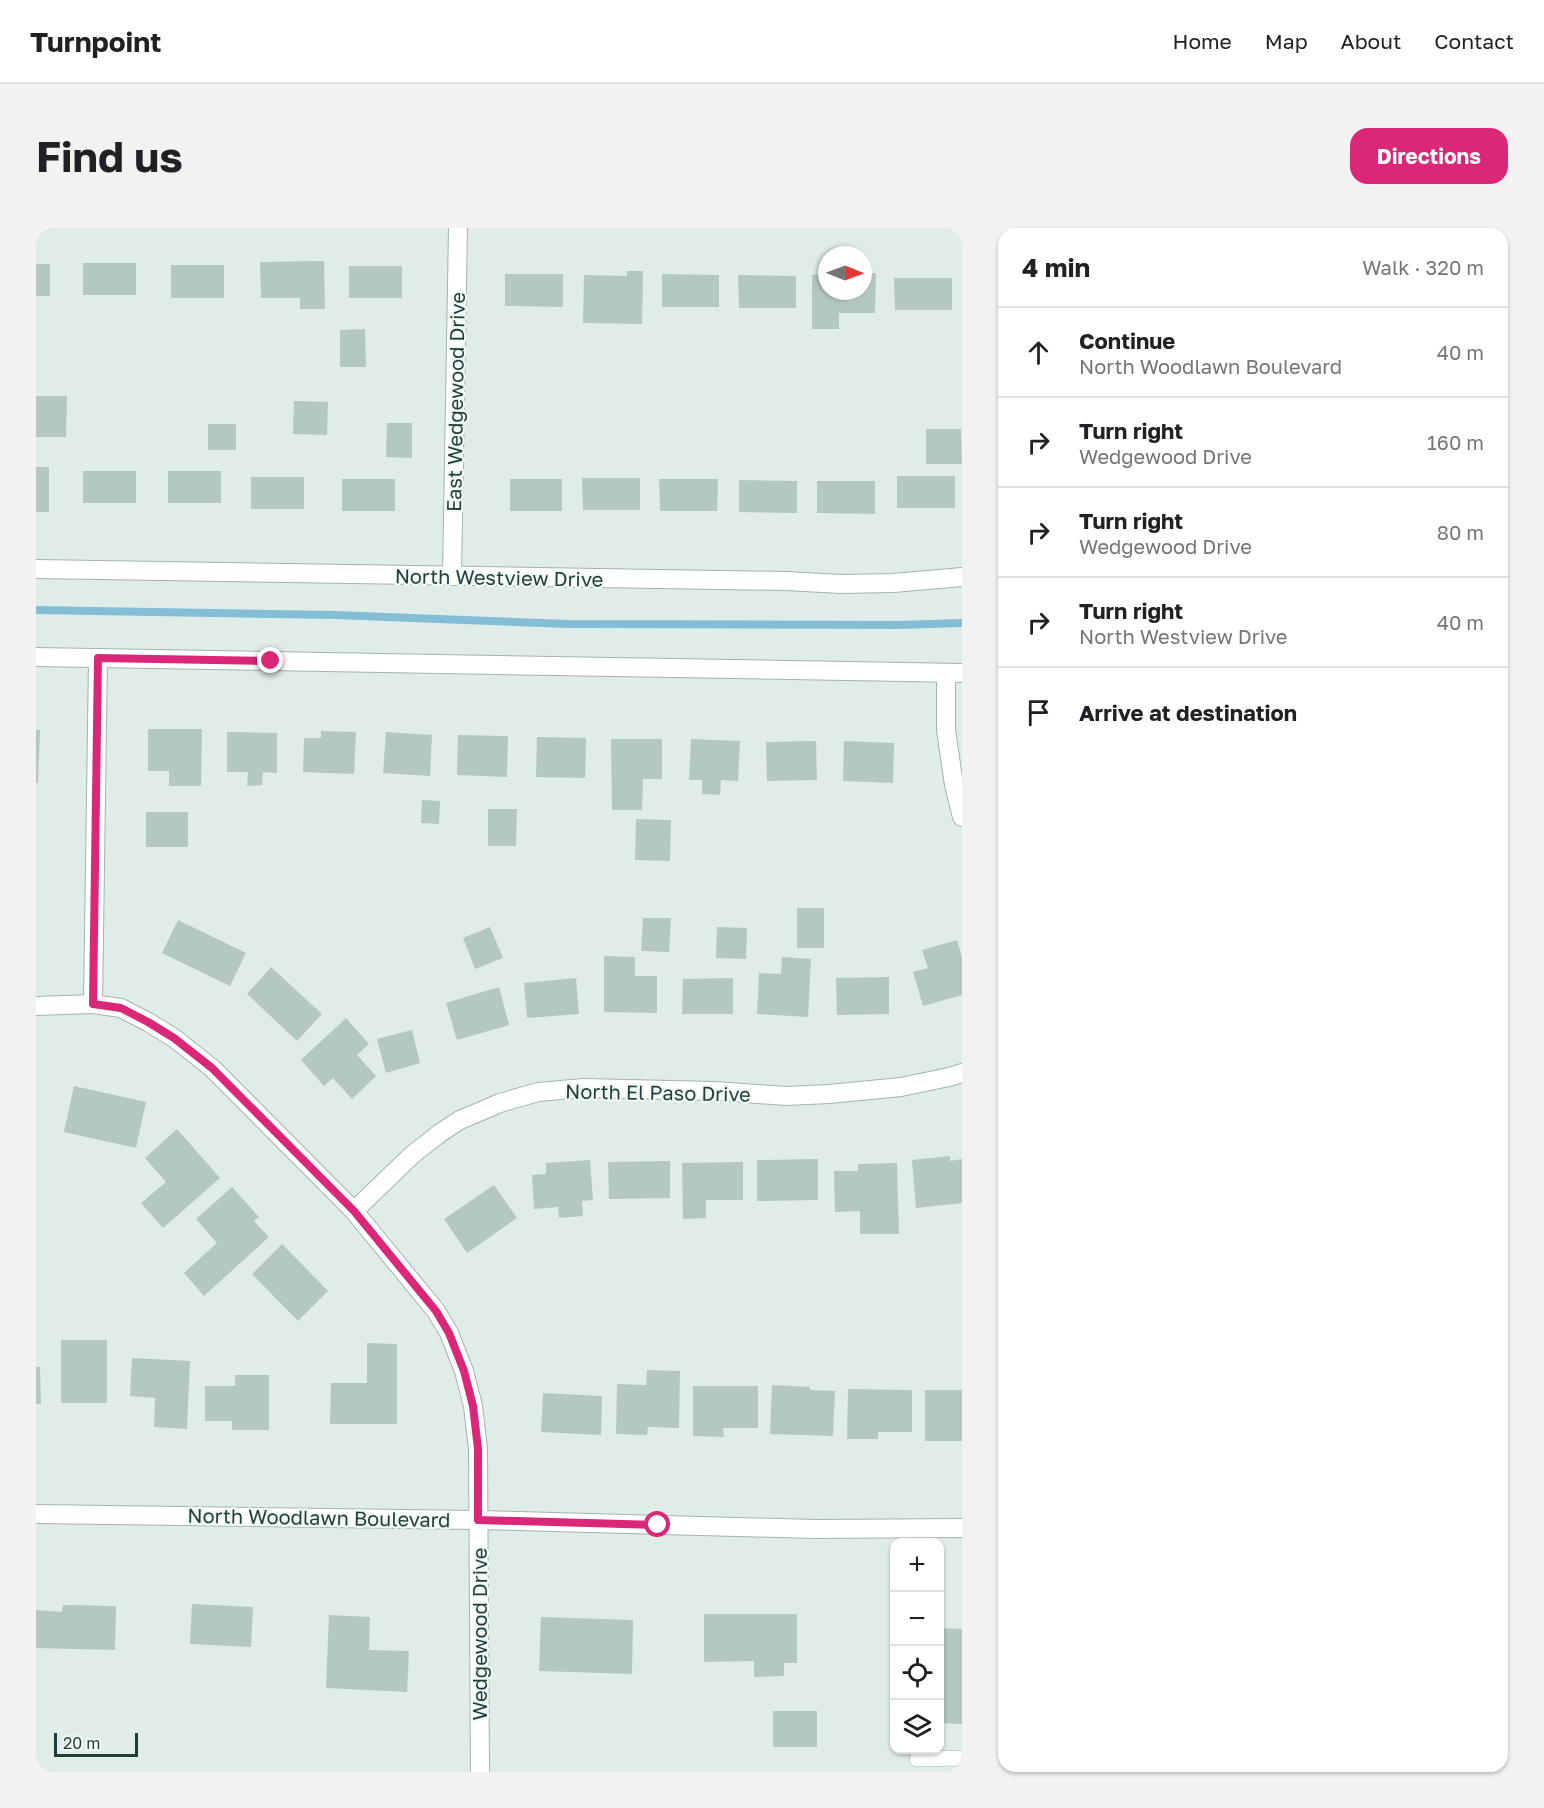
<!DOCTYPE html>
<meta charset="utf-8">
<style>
:root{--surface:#fff;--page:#f2f2f2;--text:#202124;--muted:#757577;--line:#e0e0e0;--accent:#db2777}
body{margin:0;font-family:"Golos Text",sans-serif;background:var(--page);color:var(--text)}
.controls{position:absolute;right:18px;bottom:18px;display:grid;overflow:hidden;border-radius:12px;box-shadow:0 2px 4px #0004}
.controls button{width:54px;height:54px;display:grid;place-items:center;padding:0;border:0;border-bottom:2px solid var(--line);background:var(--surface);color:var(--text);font:30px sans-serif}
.compass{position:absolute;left:782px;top:18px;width:54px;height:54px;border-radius:50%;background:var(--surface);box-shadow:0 2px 4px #0004;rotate:91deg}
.scale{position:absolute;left:18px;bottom:15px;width:84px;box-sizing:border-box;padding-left:6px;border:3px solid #1f3e3a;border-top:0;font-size:16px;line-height:21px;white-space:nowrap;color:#1f3e3a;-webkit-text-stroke:4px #f1f8f6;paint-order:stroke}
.stop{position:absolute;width:18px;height:18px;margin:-14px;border:4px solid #db2777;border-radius:50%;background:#fff}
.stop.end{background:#db2777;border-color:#fff;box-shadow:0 2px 6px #0008}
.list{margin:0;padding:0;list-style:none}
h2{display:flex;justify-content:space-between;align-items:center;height:78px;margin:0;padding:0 24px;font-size:26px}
h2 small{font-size:20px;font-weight:400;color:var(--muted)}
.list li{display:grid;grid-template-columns:39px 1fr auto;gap:18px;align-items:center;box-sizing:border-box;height:90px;padding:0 24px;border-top:2px solid var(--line)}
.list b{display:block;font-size:22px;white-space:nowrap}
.list p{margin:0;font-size:20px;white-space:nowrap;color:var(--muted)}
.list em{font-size:20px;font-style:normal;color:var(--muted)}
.icon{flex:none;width:33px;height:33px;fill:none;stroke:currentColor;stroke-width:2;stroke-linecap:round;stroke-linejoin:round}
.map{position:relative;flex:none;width:926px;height:1544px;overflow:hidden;border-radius:18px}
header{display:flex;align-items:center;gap:36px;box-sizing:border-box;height:84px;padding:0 30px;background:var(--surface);border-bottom:2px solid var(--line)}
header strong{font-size:28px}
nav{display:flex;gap:33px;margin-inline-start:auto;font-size:21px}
.intro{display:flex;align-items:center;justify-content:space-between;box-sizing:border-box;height:144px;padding:0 36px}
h1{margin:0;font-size:42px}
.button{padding:15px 27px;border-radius:18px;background:var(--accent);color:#fff;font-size:21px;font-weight:700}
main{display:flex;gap:36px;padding:0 36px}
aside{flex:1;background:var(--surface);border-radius:18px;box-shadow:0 2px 4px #0004}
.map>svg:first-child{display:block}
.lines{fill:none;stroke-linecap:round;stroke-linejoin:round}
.stream{stroke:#84bed6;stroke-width:8}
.building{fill:#b5c7c2}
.service-casing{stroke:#a2b4b0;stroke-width:16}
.minor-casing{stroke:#a2b4b0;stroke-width:20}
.tertiary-casing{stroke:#a2b4b0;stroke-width:20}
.service{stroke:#fff;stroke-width:15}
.minor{stroke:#fff;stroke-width:18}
.tertiary{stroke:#fff;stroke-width:18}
.route{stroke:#db2777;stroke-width:8}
.labels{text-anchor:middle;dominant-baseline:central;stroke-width:4.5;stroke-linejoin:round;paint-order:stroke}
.street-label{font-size:20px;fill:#1f3e3a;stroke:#f1f8f6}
</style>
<header>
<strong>Turnpoint</strong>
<nav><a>Home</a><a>Map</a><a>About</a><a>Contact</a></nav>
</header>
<div class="intro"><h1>Find us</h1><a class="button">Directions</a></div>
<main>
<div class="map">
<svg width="926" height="1544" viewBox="0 0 926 1544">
<rect width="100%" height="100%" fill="#e0ece8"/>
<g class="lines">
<path class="stream" d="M0 382 299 387 532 396 863 397 926 395"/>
</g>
<g class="building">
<path d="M288 33 289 81H264V70H225L224 34Z"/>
<rect x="47" y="35" width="53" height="32"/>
<rect x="0" y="36" width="14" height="32"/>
<rect x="135" y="37" width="53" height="33"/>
<rect x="313" y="38" width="53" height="32"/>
<path d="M591 43H607L606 96 547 95 548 47 591 48Z"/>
<path d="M827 45H840L839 85H803V101H776V47H791V63H827Z"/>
<path d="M469 46H527V79L469 78Z"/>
<path d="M626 46 683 47V79H626Z"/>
<path d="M702 47 760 48V80H703Z"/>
<path d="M858 50H916V82H859Z"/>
<path d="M329 101 330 139H304V102Z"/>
<path d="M0 168H31L30 209H0Z"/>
<path d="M258 173 292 174 291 207 257 206Z"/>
<path d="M351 195H376V230L350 229Z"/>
<rect x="172" y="196" width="28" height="26"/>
<path d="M890 201H925L926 236H890Z"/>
<rect x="0" y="239" width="13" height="45"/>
<rect x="47" y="243" width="53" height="32"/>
<rect x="132" y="243" width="53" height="32"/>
<rect x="861" y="248" width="58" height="32"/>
<rect x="215" y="249" width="53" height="32"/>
<path d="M546 250H604V282H547Z"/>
<rect x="306" y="251" width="53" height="32"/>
<rect x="474" y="251" width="52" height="32"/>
<path d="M623 251H682L681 283H624Z"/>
<path d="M703 252 761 253V285L703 284Z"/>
<path d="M781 253H839V286L781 285Z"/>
<path d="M112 501H166L165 558H133V543H112Z"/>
<path d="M0 502H4L2 555H0Z"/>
<path d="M285 503 320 504 318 546 267 544 268 510H285Z"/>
<path d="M191 504 241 505V545L227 544 226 557 211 558 212 544H191Z"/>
<path d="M350 504 396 507 394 548 347 545Z"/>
<path d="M422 507 472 508 471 549 421 547Z"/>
<path d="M501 509 550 510 549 550 500 549Z"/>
<path d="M575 511H626V551H607L606 582H576Z"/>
<path d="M655 511 704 513 702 553 685 552 684 567 666 566V552H653Z"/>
<path d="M780 513 781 552 731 553 730 514Z"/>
<path d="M808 513 858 515 857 555 807 553Z"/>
<path d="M386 572 404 573 403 596 385 595Z"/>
<path d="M452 581H481L480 618H452Z"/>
<rect x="110" y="584" width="42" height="35"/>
<path d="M600 591 635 592 634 633 599 632Z"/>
<rect x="761" y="680" width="27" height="40"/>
<path d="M607 690H635L633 724 605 723Z"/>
<path d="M142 692 210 725 194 758 126 725Z"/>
<path d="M454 699 467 730 439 741 427 710Z"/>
<path d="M681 699 711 700 710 731 680 730Z"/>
<path d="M921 712 926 729V767L887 778 877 744 892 740 886 722Z"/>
<path d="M568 728 599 729V748H621V785L568 784Z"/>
<path d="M746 729 775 731 772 789 721 786 723 745 745 746Z"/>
<path d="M235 739 286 786 261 813 211 766Z"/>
<path d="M853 749V786L801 787 800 750Z"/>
<path d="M540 750 543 786 491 790 488 755Z"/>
<path d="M697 750V786H646L647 751Z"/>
<path d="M463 759 473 797 421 812 410 775Z"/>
<path d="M310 790 333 816 321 827 340 848 316 871 297 850 288 858 265 832Z"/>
<path d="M376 802 384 835 350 845 341 811Z"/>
<path d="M38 858 110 874 100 920 28 904Z"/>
<path d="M141 901 184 950 127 1000 105 975 130 954 109 930Z"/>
<path d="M914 928V933L926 931V975L880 980 876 932Z"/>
<path d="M782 931V972L721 973V932Z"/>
<path d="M554 932 557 972 546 973 547 988 523 990 522 979 498 981 496 947 510 946V935Z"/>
<path d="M634 933V970L573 971 572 934Z"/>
<path d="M707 934V972H670V990L647 991 646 935Z"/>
<path d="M861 935 863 1006H824V983L799 984 798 943H822V936Z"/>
<path d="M458 957 481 990 431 1025 408 991Z"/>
<path d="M196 959 223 989 218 993 233 1009 168 1068 148 1045 181 1015 160 991Z"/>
<path d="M246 1016 292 1063 262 1093 216 1046Z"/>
<rect x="25" y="1112" width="46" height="63"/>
<path d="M331 1115 361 1116V1196H294L295 1155H331Z"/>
<path d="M96 1130 154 1133 151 1201 118 1199 119 1170 94 1168Z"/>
<path d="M0 1139H4L5 1176H0Z"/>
<path d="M611 1142 644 1143 643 1200 612 1199 611 1207 580 1206 581 1156 610 1157Z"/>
<path d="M199 1147H233V1202H196V1193H169V1158H199Z"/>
<path d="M736 1157 774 1159V1162L799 1163 797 1208 734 1206Z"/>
<path d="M657 1158H722V1200H687L688 1209 657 1208Z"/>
<path d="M812 1161 876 1162V1204H842V1211H811Z"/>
<rect x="889" y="1162" width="37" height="51"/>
<path d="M507 1165 566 1168 565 1207 505 1204Z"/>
<path d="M156 1376 217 1379 215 1419 154 1416Z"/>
<path d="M27 1377 80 1378 79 1422 0 1420V1382L26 1384Z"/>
<path d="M668 1386H761V1435H748V1448L718 1449V1433L668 1434Z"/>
<path d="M293 1387 334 1389 333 1422 373 1423 371 1464 290 1460Z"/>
<path d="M505 1389 597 1392 596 1446 503 1443Z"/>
<path d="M903 1400 926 1401V1496L903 1495Z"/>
<rect x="737" y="1483" width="44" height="36"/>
</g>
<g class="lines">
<g class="service-casing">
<path id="service" d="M881 1531 926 1530"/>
</g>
<g class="minor-casing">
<g id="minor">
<path d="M0 341 750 353 805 356 857 355 926 349"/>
<path d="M416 348 422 0"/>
<path d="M0 429 926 445"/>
<path d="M910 445V502L918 557 926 589"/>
<path d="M57 776 62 430"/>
<path d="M0 778 57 776 85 780 112 794 138 810 176 840 318 983 400 1083 413 1105 428 1143 437 1178 442 1221 444 1544"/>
<path d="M318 983 376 927 404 905 424 892 464 875 502 864 548 860 679 863 750 868 793 866 865 859 913 849 926 845"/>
</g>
</g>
<g class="tertiary-casing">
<path id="tertiary" d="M0 1286 442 1292 779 1301 926 1300"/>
</g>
<use href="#service" class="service"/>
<use href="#minor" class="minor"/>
<use href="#tertiary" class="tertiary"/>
</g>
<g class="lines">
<path class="route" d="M235 433 62 430 57 776 85 780 112 794 138 810 176 840 318 983 400 1083 413 1105 428 1143 437 1178 442 1221V1292L622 1297"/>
</g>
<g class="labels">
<g class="street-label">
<text transform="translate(419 174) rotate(-89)">East Wedgewood Drive</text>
<text transform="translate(463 349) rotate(1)">North Westview Drive</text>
<text transform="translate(622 864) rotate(1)">North El Paso Drive</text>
<text transform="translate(283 1289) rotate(1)">North Woodlawn Boulevard</text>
<text transform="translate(443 1406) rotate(-90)">Wedgewood Drive</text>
</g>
</g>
</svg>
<div class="controls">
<button>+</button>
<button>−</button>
<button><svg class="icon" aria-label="locate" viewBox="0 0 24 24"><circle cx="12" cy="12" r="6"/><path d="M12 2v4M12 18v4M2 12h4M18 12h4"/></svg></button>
<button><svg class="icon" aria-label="layers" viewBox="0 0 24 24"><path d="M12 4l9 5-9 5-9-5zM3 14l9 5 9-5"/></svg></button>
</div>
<svg class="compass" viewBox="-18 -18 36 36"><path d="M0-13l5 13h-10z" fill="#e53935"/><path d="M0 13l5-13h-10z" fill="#757577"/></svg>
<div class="scale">20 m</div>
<div class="stop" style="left:622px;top:1297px"></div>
<div class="stop end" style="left:235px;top:433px"></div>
</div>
<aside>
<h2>4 min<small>Walk · 320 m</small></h2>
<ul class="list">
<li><svg class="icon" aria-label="ahead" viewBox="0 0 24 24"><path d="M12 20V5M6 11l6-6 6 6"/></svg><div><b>Continue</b><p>North Woodlawn Boulevard</p></div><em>40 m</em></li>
<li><svg class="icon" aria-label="right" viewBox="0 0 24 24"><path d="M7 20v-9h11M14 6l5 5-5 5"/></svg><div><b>Turn right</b><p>Wedgewood Drive</p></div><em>160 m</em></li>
<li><svg class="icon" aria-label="right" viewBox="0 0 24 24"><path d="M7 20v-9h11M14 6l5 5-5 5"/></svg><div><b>Turn right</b><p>Wedgewood Drive</p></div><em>80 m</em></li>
<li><svg class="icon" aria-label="right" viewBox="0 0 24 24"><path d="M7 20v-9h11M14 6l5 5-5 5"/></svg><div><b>Turn right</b><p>North Westview Drive</p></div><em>40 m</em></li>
<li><svg class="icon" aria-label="arrive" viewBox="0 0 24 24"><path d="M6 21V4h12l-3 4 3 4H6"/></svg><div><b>Arrive at destination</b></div></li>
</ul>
</aside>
</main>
